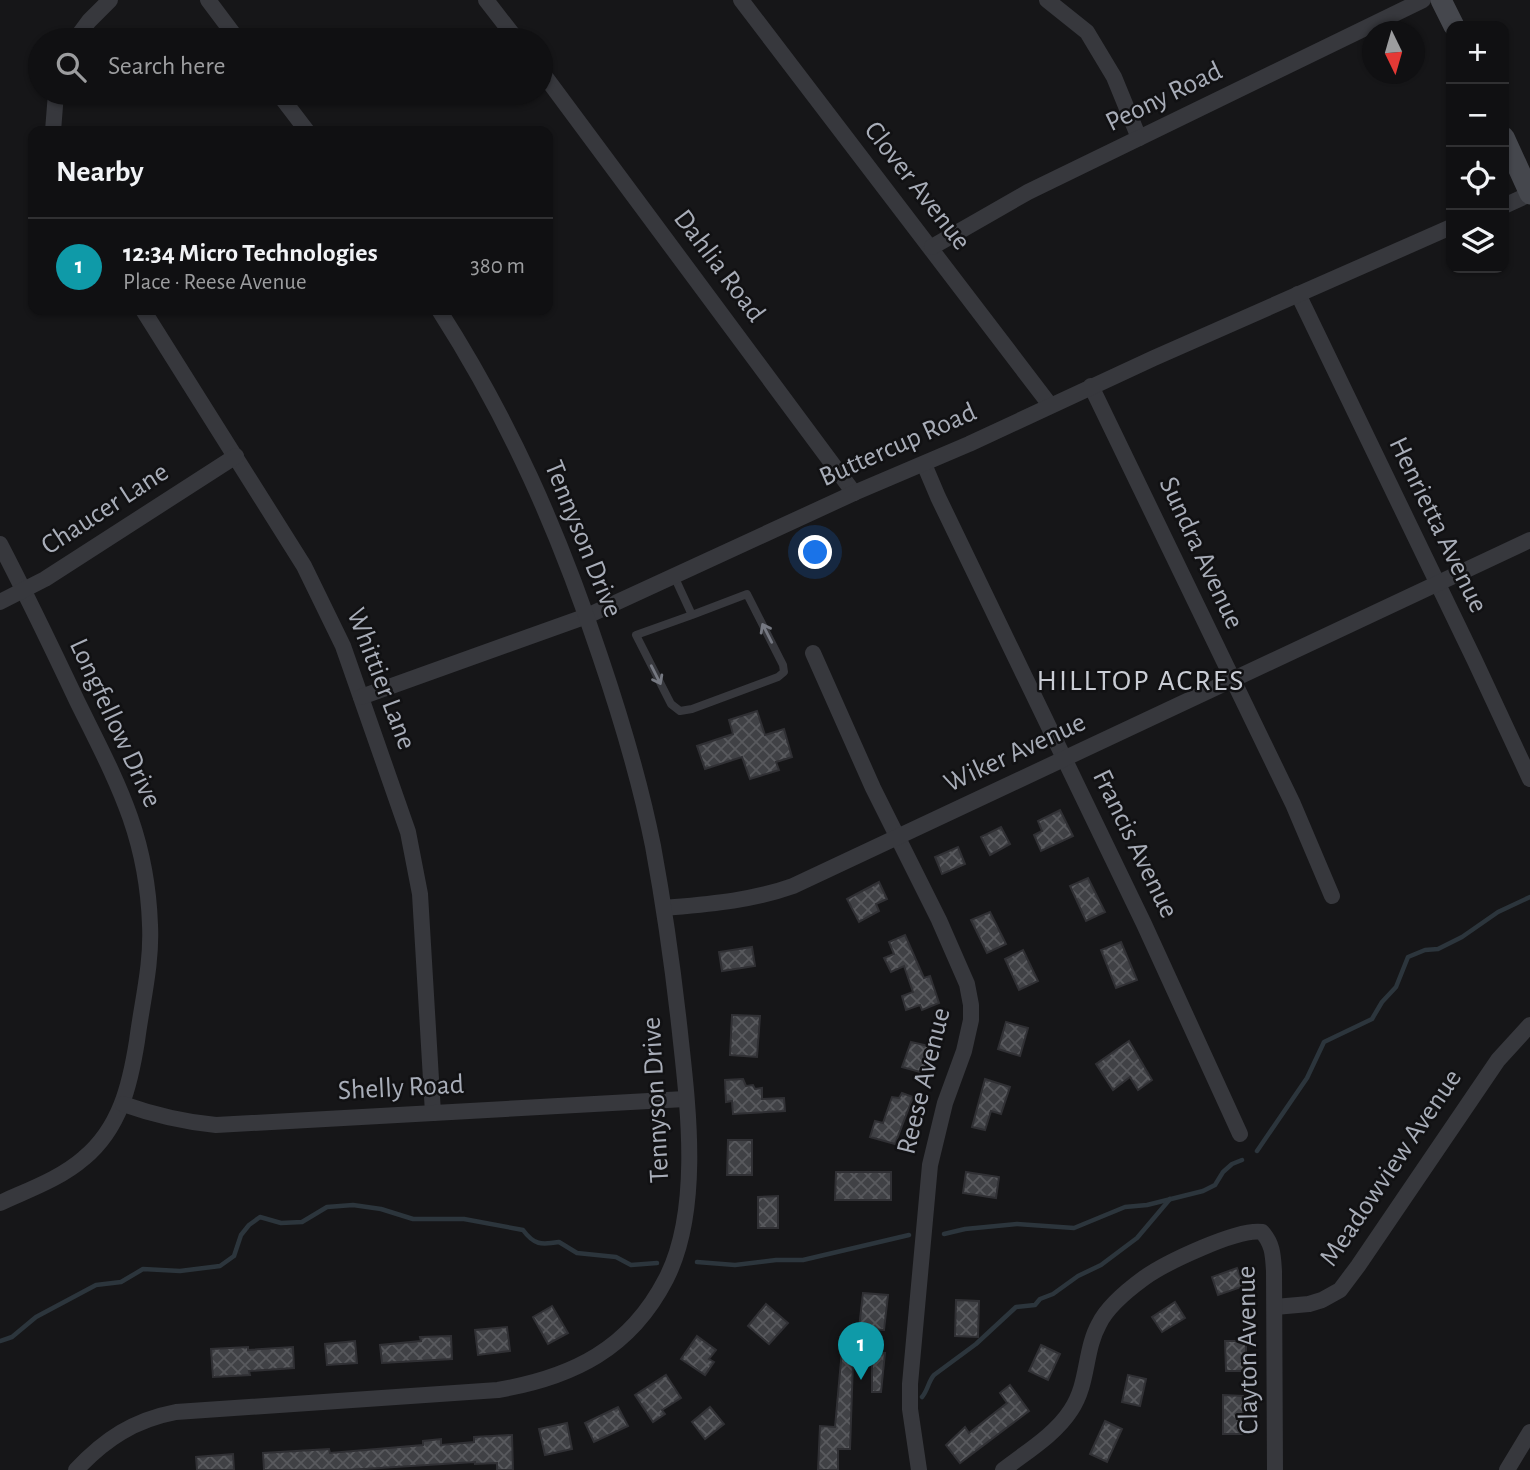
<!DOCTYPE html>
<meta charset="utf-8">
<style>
:root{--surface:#101012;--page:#1e1e20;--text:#f1f3f6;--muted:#9c9d9f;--line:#303032;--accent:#0b8043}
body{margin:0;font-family:"Alegreya Sans",sans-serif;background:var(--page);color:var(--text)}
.controls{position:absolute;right:21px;top:21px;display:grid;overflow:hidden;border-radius:14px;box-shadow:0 2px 5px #0004}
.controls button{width:63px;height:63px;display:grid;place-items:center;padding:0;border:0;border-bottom:2px solid var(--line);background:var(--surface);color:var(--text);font:35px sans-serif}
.compass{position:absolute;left:1362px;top:21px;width:63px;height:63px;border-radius:50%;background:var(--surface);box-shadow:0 2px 5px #0004;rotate:175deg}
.you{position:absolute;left:816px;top:553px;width:24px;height:24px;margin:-18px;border:5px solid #fff;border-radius:50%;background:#1a73e8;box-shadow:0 0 0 10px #1a73e833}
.badge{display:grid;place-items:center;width:46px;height:46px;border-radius:50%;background:var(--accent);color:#fff;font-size:23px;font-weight:700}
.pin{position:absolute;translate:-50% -58px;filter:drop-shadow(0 2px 4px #0008)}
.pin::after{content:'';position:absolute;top:37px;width:24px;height:21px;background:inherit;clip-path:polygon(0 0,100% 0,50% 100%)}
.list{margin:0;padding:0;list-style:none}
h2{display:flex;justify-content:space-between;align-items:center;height:91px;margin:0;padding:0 28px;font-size:30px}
h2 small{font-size:23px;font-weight:400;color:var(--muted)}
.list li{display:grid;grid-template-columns:46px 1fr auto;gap:21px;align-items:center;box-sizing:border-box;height:98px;padding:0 28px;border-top:2px solid var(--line)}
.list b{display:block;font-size:26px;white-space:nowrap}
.list p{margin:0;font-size:23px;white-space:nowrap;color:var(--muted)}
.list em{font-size:23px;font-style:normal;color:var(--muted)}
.icon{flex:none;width:38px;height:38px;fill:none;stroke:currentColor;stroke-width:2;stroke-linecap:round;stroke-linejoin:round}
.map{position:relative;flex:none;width:1530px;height:1470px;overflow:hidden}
.search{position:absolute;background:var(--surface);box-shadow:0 2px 5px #0004;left:28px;top:28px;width:525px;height:77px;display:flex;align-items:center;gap:18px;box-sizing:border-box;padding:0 24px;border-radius:38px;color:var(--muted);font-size:26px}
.panel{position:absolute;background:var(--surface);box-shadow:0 2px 5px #0004;left:28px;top:126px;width:525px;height:189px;border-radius:14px}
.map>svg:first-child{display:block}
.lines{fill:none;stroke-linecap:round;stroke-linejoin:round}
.stream{stroke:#2c353c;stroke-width:4.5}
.building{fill:url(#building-cross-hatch);stroke:#303034;stroke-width:2}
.lane{stroke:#37383d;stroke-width:8}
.street{stroke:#37383d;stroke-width:16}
.secondary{stroke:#45474d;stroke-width:21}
.oneway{stroke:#757881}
.labels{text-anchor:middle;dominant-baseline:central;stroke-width:5;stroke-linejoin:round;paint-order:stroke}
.street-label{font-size:28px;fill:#a8adb8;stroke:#111113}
.neighbourhood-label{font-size:30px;letter-spacing:2px;fill:#c9ccd4;stroke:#111113}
</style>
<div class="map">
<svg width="1530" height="1470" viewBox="0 0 1530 1470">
<defs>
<pattern id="building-cross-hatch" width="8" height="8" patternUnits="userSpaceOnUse" patternTransform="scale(1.75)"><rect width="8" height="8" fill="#404145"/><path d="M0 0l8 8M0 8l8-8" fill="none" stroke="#595a5e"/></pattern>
</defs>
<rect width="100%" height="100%" fill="#161618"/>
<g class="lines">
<g class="stream">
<path d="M1257 1151 1307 1078 1324 1042 1372 1019 1382 1002 1396 987 1408 957 1425 950 1438 949 1462 937 1498 912 1530 897"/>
<path d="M944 1234 965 1229 1017 1224 1074 1228 1125 1207 1147 1205 1203 1191 1215 1185 1223 1172 1232 1164 1242 1160"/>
<path d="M697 1262 735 1265 776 1260H803L909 1235"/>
<path d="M0 1341 12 1337 36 1317 96 1285 121 1282 143 1269 180 1271 220 1266 234 1256 241 1235 249 1225 260 1217 281 1223 302 1222 327 1207 353 1205 381 1209 413 1219H464L523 1230C534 1245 541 1245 559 1242L577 1253 616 1257 631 1265 657 1263"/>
<path d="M922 1397C928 1390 928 1382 934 1375L976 1344 1016 1307 1035 1305 1040 1299 1053 1294 1078 1276 1101 1265 1137 1238 1170 1199"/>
</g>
</g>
<g class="building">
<path d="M757 711 765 735 784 729 792 757 776 762 779 770 750 779 742 757 705 769 697 746 733 734 729 720Z"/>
<path d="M1060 810 1073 836 1041 851 1034 835 1042 831 1038 821Z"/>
<path d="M1001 827 1010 844 990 855 981 837Z"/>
<path d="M958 847 965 864 942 874 935 857Z"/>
<path d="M1088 878 1105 912 1086 921 1070 886Z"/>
<path d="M879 882 887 899 876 904 879 911 859 922 847 899Z"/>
<path d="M990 912 1006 944 987 953 971 920Z"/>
<path d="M905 935 924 978 930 976 939 1003 922 1010 920 1005 906 1010 902 996 913 992 904 966 891 972 884 958 894 954 889 942Z"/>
<path d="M1121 942 1137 980 1116 988 1101 950Z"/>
<path d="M752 947 755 966 722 971 719 952Z"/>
<path d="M1023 950 1038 981 1019 990 1005 959Z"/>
<path d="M732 1015 760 1016 757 1057 730 1055Z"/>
<path d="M1006 1022 1028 1028 1020 1056 998 1049Z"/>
<path d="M1129 1041 1152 1080 1138 1090 1130 1077 1113 1090 1096 1064Z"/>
<path d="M911 1042 933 1047 924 1073 902 1067Z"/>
<path d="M743 1079 746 1086 753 1085 755 1089 762 1088V1099L784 1098 785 1111 733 1114 732 1101 726 1102 725 1080Z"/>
<path d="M985 1079 1010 1087 1001 1114 991 1111 985 1130 972 1127Z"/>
<path d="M902 1093 913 1097 895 1144 870 1137 875 1121 883 1123 892 1097 899 1098Z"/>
<path d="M728 1140H752V1175H727Z"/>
<path d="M836 1172H891V1200H835Z"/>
<path d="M966 1172 999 1177 996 1198 963 1193Z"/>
<path d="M778 1196V1228H758V1197Z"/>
<path d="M1237 1268 1244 1286 1218 1295 1212 1277Z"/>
<path d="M863 1293 888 1295 884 1330 859 1328Z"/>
<path d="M956 1300 979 1301 978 1337 955 1336Z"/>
<path d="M1175 1302 1185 1318 1162 1332 1152 1317Z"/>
<path d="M766 1304 788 1323 769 1344 748 1326Z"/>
<path d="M552 1306 568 1333 548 1344 533 1317Z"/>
<path d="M507 1327 510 1351 478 1355 475 1330Z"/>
<path d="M451 1336 452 1359 382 1363 380 1345 421 1341 420 1337Z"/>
<path d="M697 1336 716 1350 709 1359 714 1362 705 1375 681 1359Z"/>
<path d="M355 1341 357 1363 327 1365 325 1344Z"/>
<path d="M1225 1341H1246V1371H1226Z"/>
<path d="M1041 1345 1060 1354 1048 1380 1029 1371Z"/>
<path d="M248 1347V1350L293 1347 294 1368 249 1371 250 1375 213 1377 211 1349Z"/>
<path d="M842 1350 885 1353 881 1392H872V1362H853L850 1449H838V1470H818L820 1426 835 1427Z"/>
<path d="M666 1375 681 1398 662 1410 665 1414 653 1422 635 1395Z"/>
<path d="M1128 1375 1146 1379 1140 1406 1122 1402Z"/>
<path d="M1010 1385 1029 1411 960 1463 946 1445 965 1427 969 1433 1007 1403 1000 1393Z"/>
<path d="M1223 1395 1243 1396V1434H1223Z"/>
<path d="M618 1407 628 1426 594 1442 585 1423Z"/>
<path d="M710 1407 724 1424 705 1439 692 1422Z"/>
<path d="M1105 1421 1122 1429 1107 1462 1090 1454Z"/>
<path d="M567 1423 572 1449 545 1455 539 1429Z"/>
<path d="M512 1435 513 1470H497V1463L475 1464V1462L347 1470H264L263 1453 329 1449 330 1453 365 1450 423 1445V1441L441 1439V1445L474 1442V1437Z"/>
<path d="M233 1454 234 1470H197L196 1457Z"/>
</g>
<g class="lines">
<path class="lane" d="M674 576 692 615 636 635 671 704 680 711 692 709 778 677 784 672 783 665 747 594 692 615"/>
<g class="street">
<path d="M208 0 238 40"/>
<path d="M486 0 517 40"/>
<path d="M741 0 1050 405"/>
<path d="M1047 0 1087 32 1114 77 1139 138"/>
<path d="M75 40 89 21 110 0"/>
<path d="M541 71 854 493"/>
<path d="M278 93 307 131"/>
<path d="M53 131 56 93"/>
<path d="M1504 206 1530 194"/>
<path d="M932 247 1028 192 1423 0"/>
<path d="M1298 294 1475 661 1530 779"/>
<path d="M143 310 304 566 343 646 408 832 420 894 433 1113"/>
<path d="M1091 386 1293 804 1332 896"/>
<path d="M924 464 938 497 1144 924 1240 1134"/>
<path d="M0 544C27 596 52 648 77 701 116 780 147 834 150 925 152 964 142 1002 137 1041 130 1085 120 1128 84 1158 60 1179 28 1190 0 1203"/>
<path d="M0 602 45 579 236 456"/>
<path d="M813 653 873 788 939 920 967 984 971 1005V1020L964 1051 945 1103 930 1165 910 1384V1409L919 1470"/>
<path d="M361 697 587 616 854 493 969 444 1154 358 1451 227"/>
<path d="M664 908C709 904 751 901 793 886L1530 540"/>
<path d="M123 1104C154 1115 184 1122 216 1125L685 1099"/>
<path d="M1275 1307 1309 1304 1322 1300 1340 1290 1358 1266 1498 1060 1530 1025"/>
<path d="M76 1470C105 1439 134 1420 176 1412L498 1390C573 1377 630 1349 666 1279 700 1213 689 1114 681 1042 674 976 665 911 653 846 640 781 621 718 600 656 558 530 510 421 439 310"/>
<path d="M1003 1470C1026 1452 1055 1435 1071 1410 1089 1383 1084 1351 1099 1324 1107 1307 1129 1289 1144 1278 1165 1263 1238 1228 1262 1232 1273 1244 1273 1256 1274 1271L1275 1470"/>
<path d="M1507 1470 1530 1432"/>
</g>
<g class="secondary">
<path d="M1441 0 1454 26"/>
<path d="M1504 137 1530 194"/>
</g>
</g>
<defs><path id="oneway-shaft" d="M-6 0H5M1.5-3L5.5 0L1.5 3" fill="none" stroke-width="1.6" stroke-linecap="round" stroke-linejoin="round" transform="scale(1.75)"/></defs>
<g class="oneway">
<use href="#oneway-shaft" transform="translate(767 633) rotate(-117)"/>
<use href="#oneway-shaft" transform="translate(656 675) rotate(63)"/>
</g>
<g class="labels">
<g class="street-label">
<text transform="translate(1164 97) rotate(-26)">Peony Road</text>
<text transform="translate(917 186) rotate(52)">Clover Avenue</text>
<text transform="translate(719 266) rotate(53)">Dahlia Road</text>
<text transform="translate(898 445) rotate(-24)">Buttercup Road</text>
<text transform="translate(105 509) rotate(-33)">Chaucer Lane</text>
<text transform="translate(1438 525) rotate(64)">Henrietta Avenue</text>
<text transform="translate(583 539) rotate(68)">Tennyson Drive</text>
<text transform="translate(1201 553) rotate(65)">Sundra Avenue</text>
<text transform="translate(381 679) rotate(69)">Whittier Lane</text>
<text transform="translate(115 723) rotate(65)">Longfellow Drive</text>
<text transform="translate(1015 753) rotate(-25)">Wiker Avenue</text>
<text transform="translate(1135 844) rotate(64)">Francis Avenue</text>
<text transform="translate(924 1081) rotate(-76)">Reese Avenue</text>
<text transform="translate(401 1088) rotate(-3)">Shelly Road</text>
<text transform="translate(656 1100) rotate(-93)">Tennyson Drive</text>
<text transform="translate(1391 1168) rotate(-56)">Meadowview Avenue</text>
<text transform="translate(1248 1350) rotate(-91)">Clayton Avenue</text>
</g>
<g class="neighbourhood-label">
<text x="1141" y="681">HILLTOP ACRES</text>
</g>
</g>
</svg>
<div class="controls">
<button>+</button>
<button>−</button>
<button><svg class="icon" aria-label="locate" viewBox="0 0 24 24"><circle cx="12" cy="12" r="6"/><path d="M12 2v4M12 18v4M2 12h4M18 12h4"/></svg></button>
<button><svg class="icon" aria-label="layers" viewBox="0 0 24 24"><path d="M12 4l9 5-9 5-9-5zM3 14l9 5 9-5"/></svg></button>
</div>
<svg class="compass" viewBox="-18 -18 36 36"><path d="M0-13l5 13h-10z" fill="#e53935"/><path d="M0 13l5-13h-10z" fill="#9c9d9f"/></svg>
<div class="you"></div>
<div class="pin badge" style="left:861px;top:1380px;background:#0f9aa8">1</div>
<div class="search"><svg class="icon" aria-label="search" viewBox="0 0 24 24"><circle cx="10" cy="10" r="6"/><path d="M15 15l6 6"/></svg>Search here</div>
<section class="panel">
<h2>Nearby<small></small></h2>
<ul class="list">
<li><span class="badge" style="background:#0f9aa8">1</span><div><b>12:34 Micro Technologies</b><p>Place · Reese Avenue</p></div><em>380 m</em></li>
</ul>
</section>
</div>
